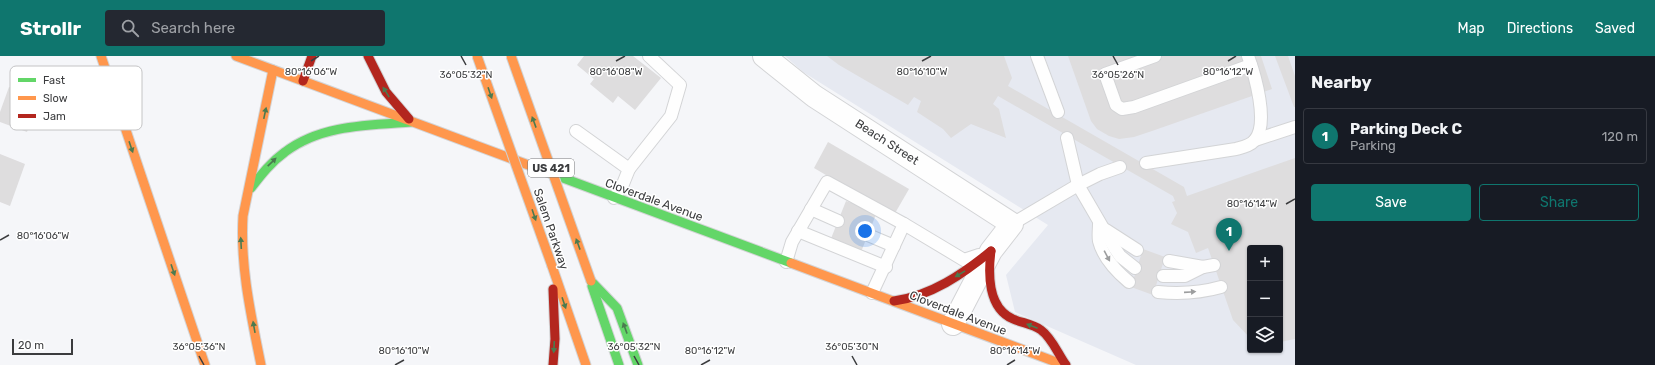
<!DOCTYPE html>
<meta charset="utf-8">
<style>
:root{--surface:#171b24;--page:#242831;--text:#f1f3f6;--muted:#9ea1a6;--line:#363941;--accent:#0f766e}
body{margin:0;font-family:Rubik,sans-serif;background:var(--page);color:var(--text)}
.controls{position:absolute;right:12px;bottom:12px;display:grid;overflow:hidden;border-radius:4px;box-shadow:0 1px 3px #0004}
.controls button{width:36px;height:36px;display:grid;place-items:center;padding:0;border:0;border-bottom:1px solid var(--line);background:var(--surface);color:var(--text);font:20px sans-serif}
.scale{position:absolute;left:12px;bottom:10px;width:61px;box-sizing:border-box;padding-left:4px;border:2px solid #3b3c3e;border-top:0;font-size:11px;line-height:14px;white-space:nowrap;color:#3b3c3e;-webkit-text-stroke:3px #fff;paint-order:stroke}
.you{position:absolute;left:865px;top:175px;width:14px;height:14px;margin:-10px;border:3px solid #fff;border-radius:50%;background:#1a73e8;box-shadow:0 0 0 6px #1a73e833}
.badge{display:grid;place-items:center;width:26px;height:26px;border-radius:50%;background:var(--accent);color:#fff;font-size:13px;font-weight:700}
.pin{position:absolute;translate:-50% -33px;filter:drop-shadow(0 1px 2px #0008)}
.pin::after{content:'';position:absolute;top:21px;width:14px;height:12px;background:inherit;clip-path:polygon(0 0,100% 0,50% 100%)}
.list{margin:0;padding:0;list-style:none}
h2{display:flex;justify-content:space-between;align-items:center;height:52px;margin:0;padding:0 16px;font-size:17px}
h2 small{font-size:13px;font-weight:400;color:var(--muted)}
.list li{display:grid;grid-template-columns:26px 1fr auto;gap:12px;align-items:center;box-sizing:border-box;height:56px;margin:0 8px 8px;padding:0 8px;border:1px solid var(--line);border-radius:4px}
.list b{display:block;font-size:15px;white-space:nowrap}
.list p{margin:0;font-size:13px;white-space:nowrap;color:var(--muted)}
.list em{font-size:13px;font-style:normal;color:var(--muted)}
.actions{display:flex;gap:8px;padding:12px 16px}
.actions a{flex:1;padding:9px 0;border:1px solid var(--accent);border-radius:4px;text-align:center;font-size:14px;color:var(--accent)}
.actions .main{background:var(--accent);color:#fff}
.icon{flex:none;width:22px;height:22px;fill:none;stroke:currentColor;stroke-width:2;stroke-linecap:round;stroke-linejoin:round}
.map{position:relative;flex:none;width:1295px;height:309px;overflow:hidden}
header{display:flex;align-items:center;gap:24px;box-sizing:border-box;height:56px;padding:0 20px;background:var(--accent);color:#fff}
header strong{font-size:19px}
nav{display:flex;gap:22px;margin-inline-start:auto;font-size:14px}
.search{width:280px;height:36px;background:var(--page);display:flex;align-items:center;gap:10px;box-sizing:border-box;padding:0 14px;border-radius:4px;color:var(--muted);font-size:15px}
main{display:flex}
aside{flex:1;background:var(--surface)}
.map>svg:first-child{display:block}
.built{fill:#e6e9f1;fill-rule:evenodd}
.building{fill:#deddde}
.lines{fill:none;stroke-linecap:round;stroke-linejoin:round}
.lane-casing{stroke:#d3d4d6;stroke-width:14}
.street-casing{stroke:#d3d4d6;stroke-width:24}
.fast-casing{stroke:#d3d4d6;stroke-width:11}
.slow-casing{stroke:#d3d4d6;stroke-width:11}
.jam-casing{stroke:#d3d4d6;stroke-width:11}
.lane{stroke:#fefefe;stroke-width:12}
.street{stroke:#fefefe;stroke-width:22}
.fast{stroke:#63d668;stroke-width:9}
.slow{stroke:#ff974d;stroke-width:9}
.jam{stroke:#b3261e;stroke-width:9}
.slow-bridge-casing{stroke:#d0d1d2;stroke-width:11;stroke-linecap:butt}
.slow-bridge{stroke:#ff974d;stroke-width:9}
.oneway{fill:#4b7a4f}
.oneway2{fill:#9c9d9e}
.ticks{fill:none;stroke:#3b3c3e;stroke-width:1.5}
.labels{text-anchor:middle;dominant-baseline:central;stroke-width:3;stroke-linejoin:round;paint-order:stroke}
.shield{fill:#fff;stroke:#767678;stroke-width:1}
.shield-label{font-size:11px;font-weight:bold;fill:#3b3c3e}
.street-label{font-size:12px;fill:#3b3c3e;stroke:#fff}
.key{fill:#fff;stroke:#c4c4c5;stroke-width:1}
.key-label{font-size:11px;fill:#3b3c3e}
.ticks-label{font-size:10px;text-anchor:middle;fill:#3b3c3e;stroke:#fff;stroke-width:3;stroke-linejoin:round;paint-order:stroke}
</style>
<header>
<strong>Strollr</strong>
<div class="search"><svg class="icon" aria-label="search" viewBox="0 0 24 24"><circle cx="10" cy="10" r="6"/><path d="M15 15l6 6"/></svg>Search here</div>
<nav><a>Map</a><a>Directions</a><a>Saved</a></nav>
</header>
<main>
<div class="map">
<svg width="1295" height="309" viewBox="0 0 1295 309">
<rect width="100%" height="100%" fill="#f5f6f9"/>
<path class="built" d="M785 0H1295V309H1136L1015 256 1006 219 1048 169 803 16ZM1250 192H1280V294H1250Z"/>
<g class="building">
<path d="M584 0H633L661 22 635 54 618 40 613 47 590 28 594 23 577 9Z"/>
<path d="M827 0H1004L1012 22 1008 30 1184 131 1187 140 1295 102V283L1280 286V192H1250V282L1233 264 1208 192 1196 197 1188 176 1171 168 1177 157 1172 146 1175 145 1173 140 998 40 993 48 999 53 1006 82 971 68 951 82 943 73 917 56 921 45 914 41 908 49 839 9Z"/>
<path d="M1068 0H1261L1272 33 1152 75 1134 81 1119 83 1109 80 1097 73 1091 65Z"/>
<path d="M1275 0H1288L1295 20V51H1294Z"/>
<path d="M9 31 29 38 27 44 49 53 42 71 30 67 27 76 0 66V56Z"/>
<path d="M828 86 909 133 894 159 814 112Z"/>
<path d="M0 98 25 108 10 150 0 146Z"/>
<path d="M846 145 877 156 861 196 830 185Z"/>
<path d="M1143 193 1165 201 1153 239 1131 231Z"/>
</g>
<g class="lines">
<g class="lane-casing">
<g id="lane">
<path d="M1037 0 1058 56"/>
<path d="M1155 0 1105 18 1116 49 1122 53 1134 51 1251 9"/>
<path d="M576 75 629 113 623 128 614 142"/>
<path d="M1255 84 1295 71"/>
<path d="M1146 107 1236 93C1243 91 1250 90 1255 84 1269 67 1255 19 1248 0"/>
<path d="M1120 111 1100 118 1078 129 1114 191 1120 200 1135 212"/>
<path d="M629 113 671 60 680 29 649 0"/>
<path d="M811 153 838 165"/>
<path d="M1012 168 1078 129 1067 82"/>
<path d="M1099 168C1099 173 1098 180 1099 185 1103 201 1117 216 1129 226"/>
<path d="M1106 174 1137 194"/>
<path d="M798 175 886 211"/>
<path d="M868 179 894 190"/>
<path d="M1169 205 1203 211 1214 209"/>
<path d="M786 206 792 186 827 126 904 168"/>
<path d="M1163 220H1185L1203 211"/>
<path d="M1158 236C1179 238 1200 237 1221 231"/>
<path d="M872 237 904 168 964 204 979 199"/>
</g>
</g>
<g class="street-casing">
<path id="street" d="M764 0 814 40 1012 168 991 195 953 268"/>
</g>
<g class="fast-casing">
<g id="fast">
<path d="M531 110 791 207"/>
<path d="M251 132C261 119 271 106 285 96 320 69 368 69 411 66"/>
<path d="M591 225 617 252 638 309"/>
<path d="M592 230 619 309"/>
</g>
</g>
<g class="slow-casing">
<g id="slow">
<path d="M101 0 205 309"/>
<path d="M236 0 531 110"/>
<path d="M791 207 1064 309"/>
<path d="M552 210 586 309"/>
<path d="M261 309C251 259 240 211 243 160L273 14"/>
</g>
</g>
<g class="jam-casing">
<g id="jam">
<path d="M368 0 386 36 409 63"/>
<path d="M303 25 312 0"/>
<path d="M991 195C988 218 988 252 1013 263 1022 267 1033 268 1041 274 1052 282 1058 298 1066 309"/>
<path d="M553 233 555 283 553 309"/>
<path d="M894 245C931 240 963 218 991 195"/>
</g>
</g>
<use href="#lane" class="lane"/>
<use href="#street" class="street"/>
<use href="#fast" class="fast"/>
<use href="#slow" class="slow"/>
<use href="#jam" class="jam"/>
<g class="slow-bridge-casing">
<g id="slow-bridge">
<path d="M477 0 552 210"/>
<path d="M511 0 591 225"/>
</g>
</g>
<use href="#slow-bridge" class="slow-bridge"/>
</g>
<defs><path id="oneway-solid" d="M-6-.8H1V-3.2L6.5 0L1 3.2V.8H-6Z"/></defs>
<g class="oneway">
<use href="#oneway-solid" transform="translate(386 36) rotate(-122)"/>
<use href="#oneway-solid" transform="translate(490 37) rotate(71)"/>
<use href="#oneway-solid" transform="translate(265 57) rotate(-78)"/>
<use href="#oneway-solid" transform="translate(534 66) rotate(-110)"/>
<use href="#oneway-solid" transform="translate(131 91) rotate(71)"/>
<use href="#oneway-solid" transform="translate(272 106) rotate(-44)"/>
<use href="#oneway-solid" transform="translate(534 159) rotate(71)"/>
<use href="#oneway-solid" transform="translate(241 187) rotate(-93)"/>
<use href="#oneway-solid" transform="translate(578 188) rotate(-110)"/>
<use href="#oneway-solid" transform="translate(173 214) rotate(71)"/>
<use href="#oneway-solid" transform="translate(960 218) rotate(149)"/>
<use href="#oneway-solid" transform="translate(564 247) rotate(71)"/>
<use href="#oneway-solid" transform="translate(1032 270) rotate(-159)"/>
<use href="#oneway-solid" transform="translate(254 271) rotate(-100)"/>
<use href="#oneway-solid" transform="translate(625 272) rotate(-110)"/>
<use href="#oneway-solid" transform="translate(554 291) rotate(93)"/>
</g>
<g class="oneway2">
<use href="#oneway-solid" transform="translate(1107 200) rotate(62)"/>
<use href="#oneway-solid" transform="translate(1190 236) rotate(-4)"/>
</g>
<path class="ticks" d="M461 0 466 9M1113 0 1118 9M311 5 319 0M616 5 625 0M922 5 931 0M1228 5 1236 0M1286 148 1295 143M0 184 9 179M199 300 204 309M634 300 639 309M852 300 857 309M395 309 404 304M701 309 710 304M1007 309 1015 304"/>
<g class="labels">
<rect class="shield" x="528" y="103" width="46" height="18" rx="3"/>
<g class="shield-label">
<text x="551" y="112">US 421</text>
</g>
<g class="street-label">
<text transform="translate(887 86) rotate(33)">Beach Street</text>
<text transform="translate(654 144) rotate(20)">Cloverdale Avenue</text>
<text transform="translate(551 173) rotate(71)">Salem Parkway</text>
<text transform="translate(958 257) rotate(21)">Cloverdale Avenue</text>
</g>
</g>
<rect x="10" y="10" width="132" height="64" rx="6" class="key"/>
<rect x="18" y="22" width="18" height="4" fill="#63d668"/>
<rect x="18" y="40" width="18" height="4" fill="#ff974d"/>
<rect x="18" y="58" width="18" height="4" fill="#b3261e"/>
<g class="key-label">
<text x="43" y="28">Fast</text>
<text x="43" y="46">Slow</text>
<text x="43" y="64">Jam</text>
</g>
<g class="ticks-label">
<text x="311" y="19">80°16'06"W</text>
<text x="616" y="19">80°16'08"W</text>
<text x="1228" y="19">80°16'12"W</text>
<text x="922" y="19">80°16'10"W</text>
<text x="466" y="22">36°05'32"N</text>
<text x="1118" y="22">36°05'26"N</text>
<text x="1252" y="151">80°16'14"W</text>
<text x="43" y="183">80°16'06"W</text>
<text x="199" y="294">36°05'36"N</text>
<text x="634" y="294">36°05'32"N</text>
<text x="852" y="294">36°05'30"N</text>
<text x="404" y="298">80°16'10"W</text>
<text x="710" y="298">80°16'12"W</text>
<text x="1015" y="298">80°16'14"W</text>
</g>
</svg>
<div class="controls">
<button>+</button>
<button>−</button>
<button><svg class="icon" aria-label="layers" viewBox="0 0 24 24"><path d="M12 4l9 5-9 5-9-5zM3 14l9 5 9-5"/></svg></button>
</div>
<div class="scale">20 m</div>
<div class="you"></div>
<div class="pin badge" style="left:1229px;top:195px">1</div>
</div>
<aside>
<h2>Nearby<small></small></h2>
<ul class="list">
<li><span class="badge">1</span><div><b>Parking Deck C</b><p>Parking</p></div><em>120 m</em></li>
</ul>
<div class="actions"><a class="main">Save</a><a>Share</a></div>
</aside>
</main>
